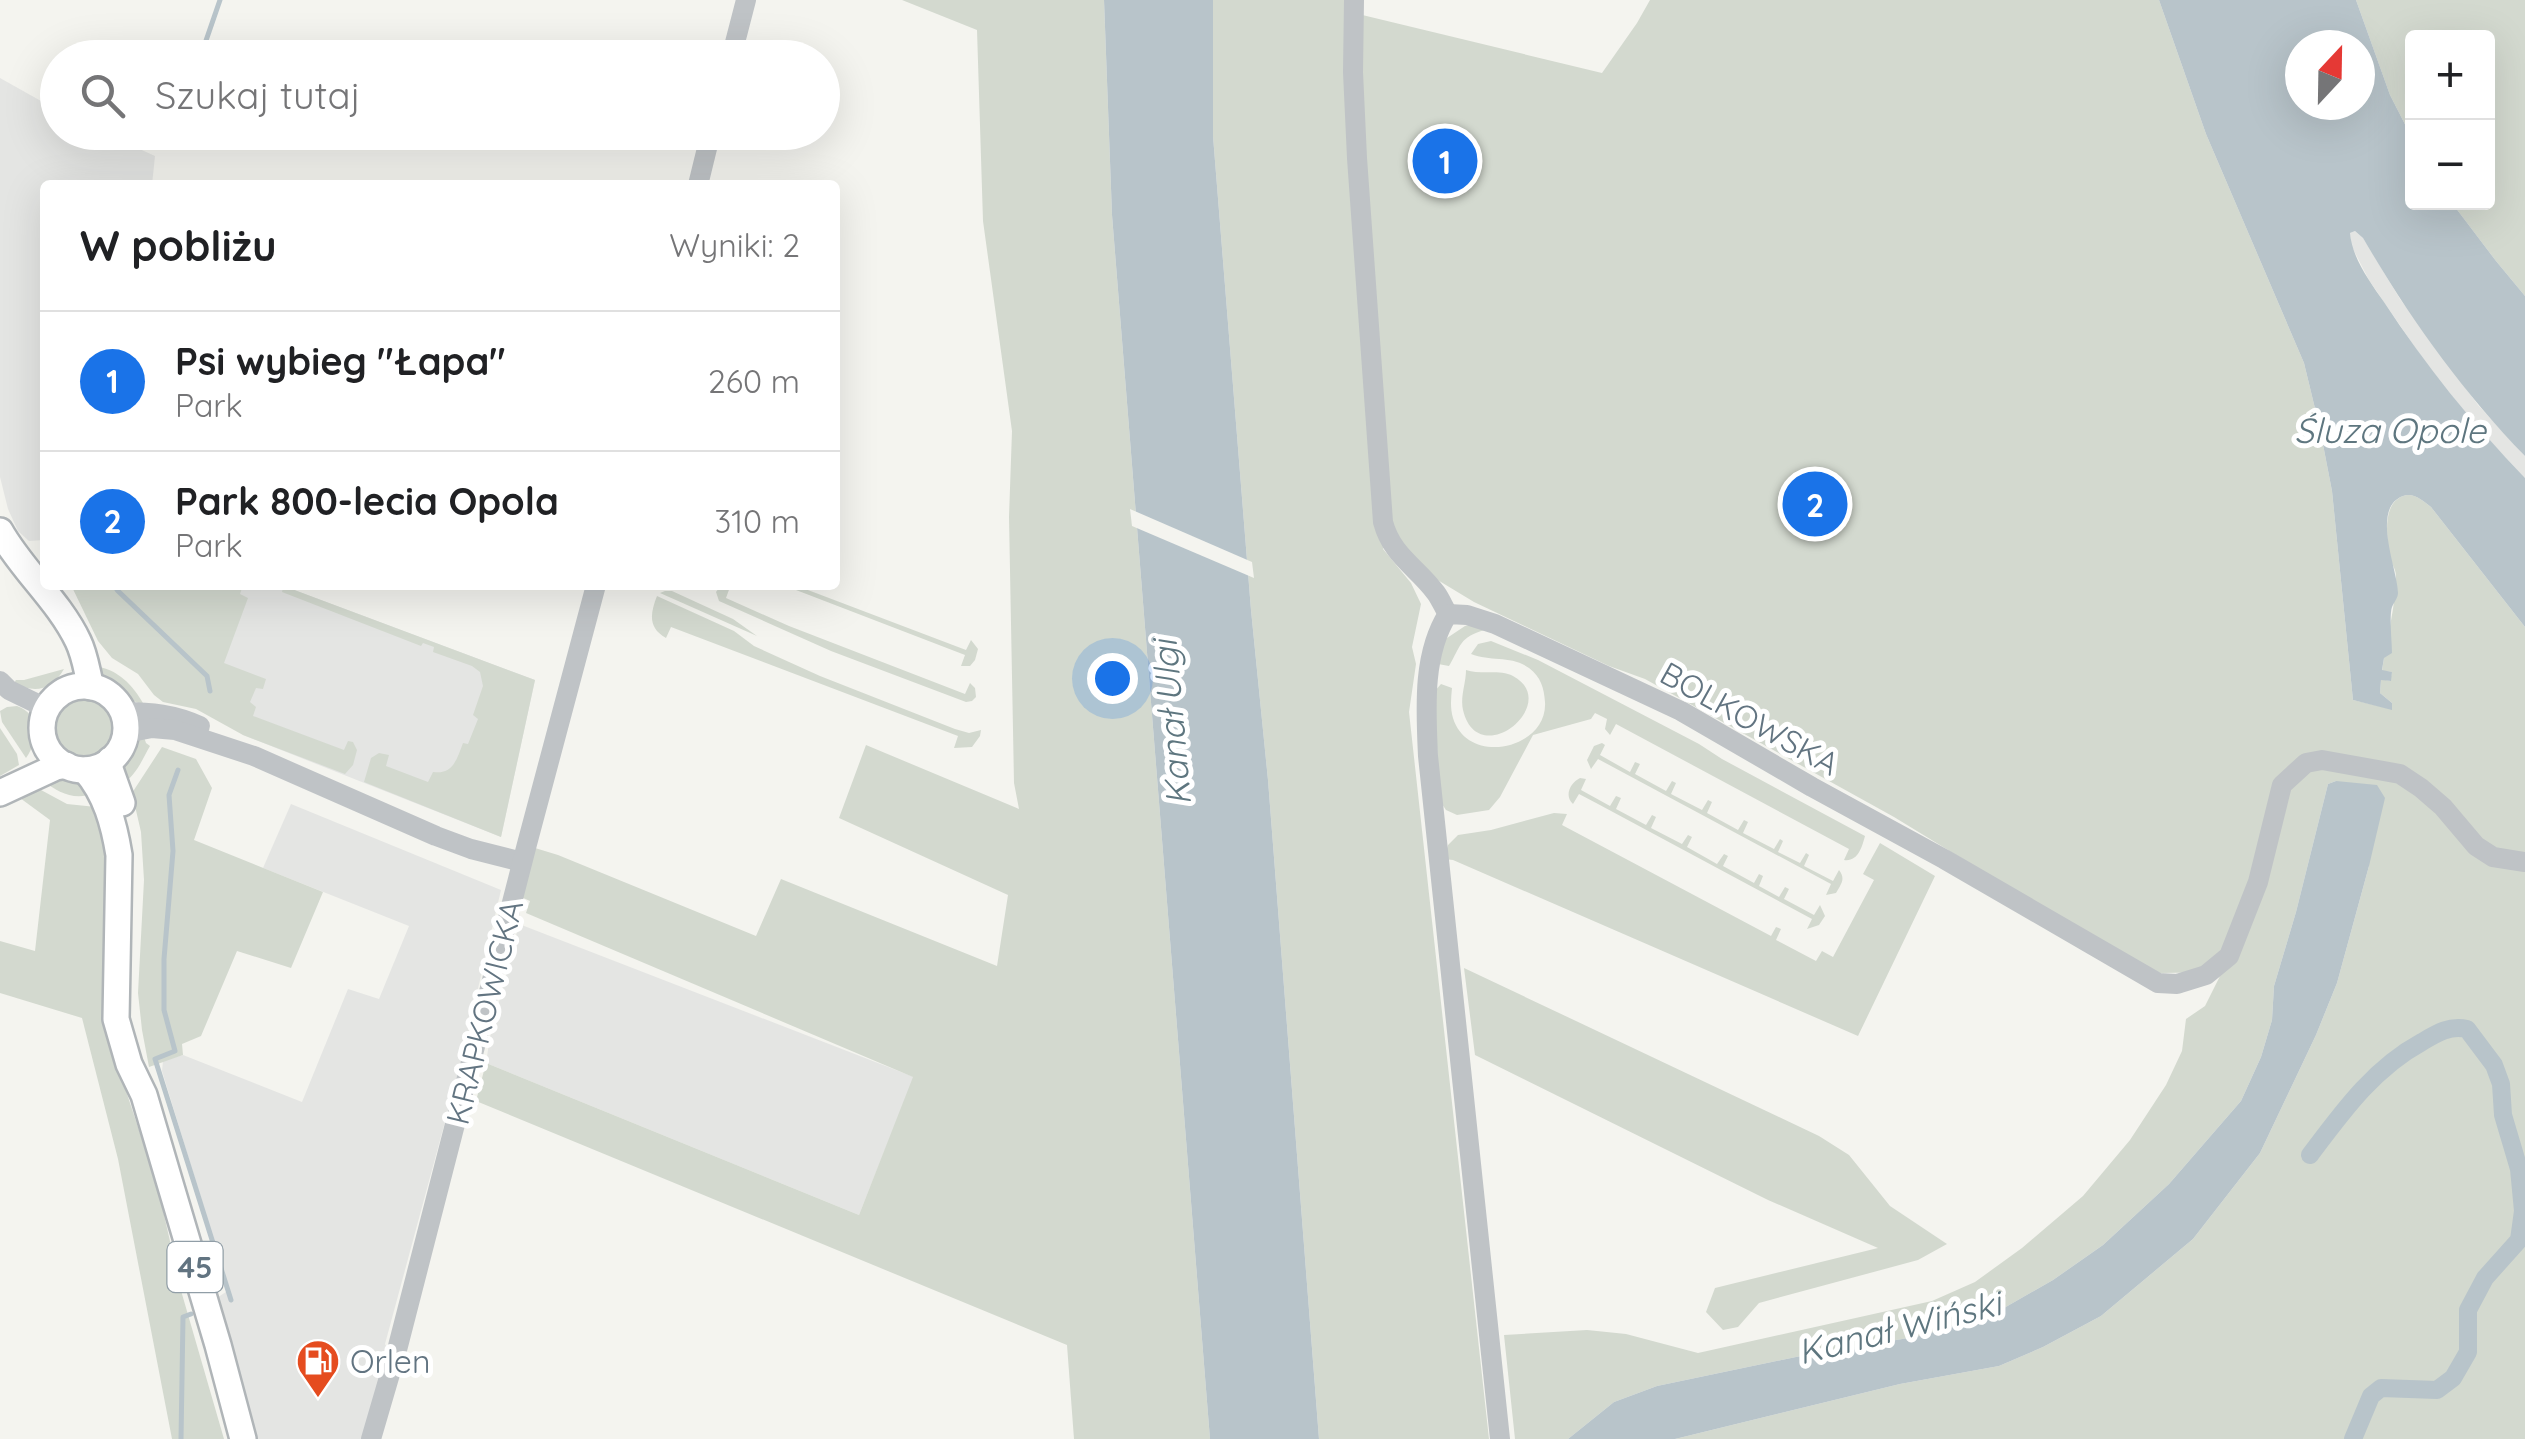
<!DOCTYPE html>
<html lang="pl">
<meta charset="utf-8">
<style>
:root{--surface:#fff;--page:#f2f2f2;--text:#202124;--muted:#757577;--line:#e0e0e0;--accent:#1a73e8}
body{margin:0;font-family:Quicksand,sans-serif;background:var(--page);color:var(--text)}
.controls{position:absolute;right:30px;top:30px;display:grid;overflow:hidden;border-radius:10px;box-shadow:0 10px 40px #0002}
.controls button{width:90px;height:90px;display:grid;place-items:center;padding:0;border:0;border-bottom:2px solid var(--line);background:var(--surface);color:var(--text);font:50px sans-serif}
.compass{position:absolute;left:2285px;top:30px;width:90px;height:90px;border-radius:50%;background:var(--surface);box-shadow:0 10px 40px #0002;rotate:22deg}
.you{position:absolute;left:1112px;top:678px;width:35px;height:35px;margin:-25px;border:8px solid #fff;border-radius:50%;background:#1a73e8;box-shadow:0 0 0 15px #1a73e833}
.badge{display:grid;place-items:center;width:65px;height:65px;border-radius:50%;background:var(--accent);color:#fff;font-size:32px;font-weight:700}
.pin{position:absolute;translate:-50% -50%;border:5px solid #fff;box-shadow:0 2px 10px #0006}
.list{margin:0;padding:0;list-style:none}
h2{display:flex;justify-content:space-between;align-items:center;height:130px;margin:0;padding:0 40px;font-size:42px}
h2 small{font-size:32px;font-weight:400;color:var(--muted)}
.list li{display:grid;grid-template-columns:65px 1fr auto;gap:30px;align-items:center;box-sizing:border-box;height:140px;padding:0 40px;border-top:2px solid var(--line)}
.list b{display:block;font-size:38px;white-space:nowrap}
.list p{margin:0;font-size:32px;white-space:nowrap;color:var(--muted)}
.list em{font-size:32px;font-style:normal;color:var(--muted)}
.icon{flex:none;width:55px;height:55px;fill:none;stroke:currentColor;stroke-width:2;stroke-linecap:round;stroke-linejoin:round}
.map{position:relative;flex:none;width:2525px;height:1439px;overflow:hidden}
.search{position:absolute;background:var(--surface);box-shadow:0 10px 40px #0002;left:40px;top:40px;width:800px;height:110px;display:flex;align-items:center;gap:25px;box-sizing:border-box;padding:0 35px;border-radius:55px;color:var(--muted);font-size:38px}
.panel{position:absolute;background:var(--surface);box-shadow:0 10px 40px #0002;left:40px;top:180px;width:800px;height:410px;border-radius:10px}
.map>svg:first-child{display:block}
.built{fill:#e4e5e3}
.green{fill:#d3d9cf}
.water{fill:#b8c4ca;fill-rule:evenodd}
.pier{fill:#f4f4ef}
.lines{fill:none;stroke-linecap:round;stroke-linejoin:round}
.stream{stroke:#b8c4ca;stroke-width:5}
.canal{stroke:#b8c4ca;stroke-width:18}
.major-casing{stroke:#b0b5b8;stroke-width:30}
.minor{stroke:#bfc3c6;stroke-width:20}
.major{stroke:#fff;stroke-width:25}
.labels{text-anchor:middle;dominant-baseline:central;stroke-width:10;stroke-linejoin:round;paint-order:stroke}
.shield{fill:#fff;stroke:#919ea7;stroke-width:2.5}
.shield-label{font-size:30px;font-weight:bold;fill:#627481}
.street-label{font-size:32px;fill:#627481;stroke:#fff}
.poi-label{font-size:32px;fill:#627481;stroke:#fff;text-anchor:start}
.water-label{font-size:35px;font-style:italic;fill:#5e767f;stroke:#fff}
</style>
<div class="map">
<svg width="2525" height="1439" viewBox="0 0 2525 1439">
<rect width="100%" height="100%" fill="#f4f4ef"/>
<g class="built">
<path d="M0 78 57 110 58 132 104 133 155 156 152 185H45V540L29 541 18 531 8 509 0 477Z"/>
<path d="M2355 231 2363 238 2400 299 2478 405 2525 456V478L2475 425 2421 356 2369 280 2351 245 2350 233Z"/>
<path d="M131 585H281L535 680 501 837 243 735Z"/>
<path d="M291 804 501 890 459 1070 385 1344 394 1361 371 1439H243L206 1305 229 1290 162 1071 163 1061 183 1055 302 1102 348 989 379 999 409 926 263 868Z"/>
<path d="M519 924 914 1077 859 1215 486 1063 490 1037Z"/>
</g>
<g class="green">
<path d="M902 0H1104L1112 215 1210 1439H1074L1067 1345 476 1101 486 1063 859 1215 913 1077 526 913 530 901 521 897 535 848 558 855 756 936 781 879 997 966 1008 895 839 818 866 745 1019 809 1014 783 1009 517 1012 431 983 221 977 30Z"/>
<path d="M1213 0H1354V13L1602 73 1637 23 1650 0H2159L2206 134 2304 363 2320 429 2332 491 2353 700 2392 709V703L2380 693 2381 679 2390 681 2392 672 2382 671C2386 641 2396 606 2396 576 2396 568 2390 562 2389 554 2387 536 2382 504 2403 496 2414 492 2423 501 2431 507L2525 627V1439H1675L1900 1384 1999 1366 2043 1347 2101 1316 2193 1239 2260 1153 2316 1035 2337 983 2369 866 2336 781 2328 784 2296 912 2274 986 2272 1020 2261 1057 2241 1101 2169 1184 2103 1245 2053 1280 2004 1308 1966 1322 1920 1336 1796 1357 1657 1386 1614 1402 1568 1439H1515L1504 1335 1587 1330 1626 1334 1698 1353 1932 1301 1975 1282 2022 1248 2083 1196 2130 1140 2166 1085 2182 1051 2186 1019 2205 1006 2222 972 2160 973 2133 963 1894 817 1645 679 1609 666 1474 602 1436 579 1387 538 1383 549 1411 583 1421 604 1412 647 1416 664 1409 712 1489 1439H1319L1268 780 1251 610 1213 136Z"/>
<path d="M2356 0H2525V296L2496 261 2452 203 2488 202V38H2412V138L2390 95Z"/>
<path d="M71 585H243L240 594 248 598 224 663 266 679 263 689 256 688 250 702 256 707 253 716 344 750 348 741 353 742 357 750 353 765 345 774 243 735 196 709 163 702 154 695 138 674 112 658 98 641Z"/>
<path d="M274 585H281L535 680 501 837 364 782 371 758 379 753 389 755 386 766 428 782 433 772C453 775 457 759 463 743L468 744 478 719 473 715 483 686 480 672 472 666 433 652 434 647 423 643 421 646 282 592 283 588Z"/>
<path d="M783 585 800 587 966 650 971 640 978 649 975 660 970 666H961L965 655Z"/>
<path d="M725 587H730L726 598 789 626 965 694 970 683 975 688 976 697 972 701 966 702 831 651 719 601 716 592 719 588Z"/>
<path d="M665 591H672L733 619 757 636 660 593Z"/>
<path d="M657 596 734 631 754 646 820 676 955 729 969 733 981 730 980 736 972 747 954 748 958 736 671 627 666 638C648 628 650 614 657 596Z"/>
<path d="M1476 624 1485 630C1459 637 1461 646 1449 666L1438 664 1444 640 1465 626Z"/>
<path d="M1491 641 1538 660 1699 744 1722 759 1865 836C1862 847 1858 862 1844 860L1849 849 1616 724 1610 735 1605 729 1607 719 1595 713 1591 719 1533 735 1500 797 1489 810 1457 815 1446 810 1440 801 1434 692 1441 684 1452 688C1451 698 1450 708 1453 718 1468 767 1548 749 1545 702 1544 688 1541 677 1529 668 1511 655 1491 662 1471 654L1478 644Z"/>
<path d="M94 666C118 669 133 685 144 705 126 700 103 683 94 666Z"/>
<path d="M64 669C52 690 35 694 14 683L16 680H24Z"/>
<path d="M1466 670C1481 675 1500 669 1513 676 1563 703 1478 773 1463 710 1460 697 1466 683 1466 670Z"/>
<circle cx="85" cy="728" r="29"/>
<path d="M17 706C41 715 39 739 26 758L2 722 0 711 7 707Z"/>
<path d="M0 728 17 754 19 765 0 776Z"/>
<path d="M144 737 146 743 150 746C143 758 135 778 122 783 121 763 126 748 144 737Z"/>
<path d="M1602 743 1605 745 1600 755 1630 772 1635 762 1640 764 1635 774 1666 791 1672 781 1676 783 1671 794 1702 810 1708 800 1712 802 1707 813 1738 830 1744 820 1748 822 1743 833 1774 849 1780 839 1783 841 1778 852 1800 863 1806 853 1809 855 1804 866 1833 881 1839 870C1846 879 1841 884 1836 893L1826 895 1831 884 1598 759 1591 769 1587 760 1594 746Z"/>
<path d="M162 747 196 759 212 788 194 840 323 892 291 968 237 951 201 1036 182 1044 183 1055 149 1067 142 1030 138 993 144 880 141 832 132 793Z"/>
<path d="M71 774 81 778 95 793C74 801 59 793 42 780Z"/>
<path d="M1580 778 1586 779 1581 790 1610 806 1616 796 1621 798 1616 809 1646 825 1652 815 1656 817 1651 828 1682 844 1688 835 1692 837 1687 847 1717 864 1724 854 1728 856 1723 866 1754 883 1759 874 1763 876 1759 886 1779 897 1785 887 1789 889 1784 899 1814 915 1820 905 1825 916 1819 925 1807 929 1812 919 1598 804 1579 794 1573 804C1564 796 1570 783 1580 778Z"/>
<path d="M41 790 67 804 96 807 107 852 106 1011 125 1088 157 1184 182 1294 224 1439H172L118 1159 82 1018 0 993V941L35 951 50 820 20 798Z"/>
<path d="M1554 813 1567 814 1562 825 1771 936 1776 927 1781 929 1776 940 1816 961 1822 951 1833 957 1874 880 1863 874 1880 843 1935 876 1858 1036 1453 860 1444 859 1448 845 1458 835 1491 830Z"/>
<path d="M1464 968 1819 1136 1849 1155 1890 1206 1947 1244 1918 1260 1759 1303 1738 1327 1723 1330 1706 1312 1715 1288 1878 1248 1768 1200 1475 1055Z"/>
</g>
<g class="water">
<path d="M1104 0H1213V136L1251 610 1268 780 1319 1439H1210L1112 215Z"/>
<path d="M2159 0H2356L2390 95 2412 138V202L2452 203 2496 261 2525 296V456C2461 390 2409 317 2363 238L2355 231 2350 233C2352 258 2370 282 2384 302 2426 366 2472 423 2525 478V627L2431 507C2423 501 2414 492 2403 496 2370 508 2398 570 2398 593 2398 598 2394 602 2392 607 2389 615 2392 642 2392 653L2384 658 2382 670 2392 672 2391 681 2381 680 2380 693 2392 703V710L2353 700 2332 491 2320 429 2304 363 2206 134ZM2360 45V105H2300V45Z"/>
<path d="M2336 781 2377 785 2385 798 2369 866 2337 983 2316 1035 2260 1153 2193 1239 2101 1316 2043 1347 1999 1366 1900 1384 1675 1439H1568L1614 1402 1657 1386 1796 1357 1920 1336 1966 1322 2004 1308 2053 1280 2103 1245 2169 1184 2241 1101 2261 1057 2272 1020 2274 986 2296 912 2328 784Z"/>
</g>
<path class="pier" d="M1130 509 1252 562 1254 578 1132 526Z"/>
<g class="lines">
<g class="stream">
<path d="M200 58 220 0"/>
<path d="M145 132 170 143 175 132"/>
<path d="M114 585 118 591 207 676 210 691"/>
<path d="M178 770 169 795 173 851 164 959V1010L175 1051 155 1059 231 1300"/>
<path d="M181 1439 183 1317 191 1314"/>
</g>
<path class="canal" d="M2310 1155C2343 1111 2374 1068 2422 1042 2437 1033 2450 1025 2467 1029L2494 1065 2501 1084 2503 1115 2519 1169 2523 1211 2519 1240 2485 1278 2468 1310V1352L2453 1378 2437 1390 2381 1388 2371 1396 2353 1439"/>
<g class="major-casing">
<g id="major">
<path d="M0 531C22 570 59 601 78 641 85 655 87 672 91 687"/>
<circle cx="84" cy="728" r="42"/>
<path d="M110 760V769L122 803"/>
<path d="M85 770C106 794 114 824 119 855L116 1019 129 1064 144 1095 169 1180 218 1345 243 1439"/>
<path d="M0 793 56 767 66 765"/>
</g>
</g>
<g class="minor">
<path d="M1354 0 1353 72 1357 158 1383 522C1392 556 1417 567 1436 593 1441 600 1444 608 1448 614"/>
<path d="M731 58 746 0"/>
<path d="M698 185 711 132"/>
<path d="M0 681 9 690 48 709"/>
<path d="M123 712C151 712 174 714 200 726"/>
<path d="M126 733 152 728 175 730 254 756 436 836 471 849 522 862"/>
<path d="M371 1439 397 1350 527 844 596 585"/>
<path d="M1500 1439 1428 756C1426 710 1422 654 1448 614L1467 615 1495 624 1681 711 1812 787 1944 859 2158 983 2177 984 2206 975 2229 956 2258 882 2282 785 2306 763 2322 760 2400 774 2421 788 2443 807 2476 846 2493 857 2525 862"/>
</g>
<use href="#major" class="major"/>
</g>
<defs>
<g id="fuel-pin" transform="scale(2.25)"><path d="M0 17L-7.5 6A9.5 9.5 0 1 1 7.5 6Z" fill="#e54c1f" stroke="#fff"/><path d="M-5.5-6h7V0h2V4h1.3V-2.5L3-4.5l.8-.8L6-3V5H2.5V1h-1V6h-7ZM-4.2-4.7v3.2H.2V-4.7Z" fill="#fff"/></g>
</defs>
<g fill-rule="evenodd">
<use href="#fuel-pin" x="318" y="1361"/>
</g>
<g class="labels">
<rect class="shield" x="167.5" y="1242" width="55" height="50" rx="8"/>
<g class="shield-label">
<text x="195" y="1267">45</text>
</g>
<g class="street-label">
<text transform="translate(1750 718) rotate(29)">BOLKOWSKA</text>
<text transform="translate(484 1012) rotate(-76)">KRAPKOWICKA</text>
</g>
<g class="poi-label">
<text x="350" y="1361">Orlen</text>
</g>
<g class="water-label">
<text x="2390" y="430">Śluza Opole</text>
<text transform="translate(1171 723) rotate(-95)">Kanał Ulgi</text>
<text transform="translate(1899 1327) rotate(-14)">Kanał Wiński</text>
</g>
</g>
</svg>
<div class="controls">
<button>+</button>
<button>−</button>
</div>
<svg class="compass" viewBox="-18 -18 36 36"><path d="M0-13l5 13h-10z" fill="#e53935"/><path d="M0 13l5-13h-10z" fill="#757577"/></svg>
<div class="you"></div>
<div class="pin badge" style="left:1445px;top:161px">1</div>
<div class="pin badge" style="left:1815px;top:504px">2</div>
<div class="search"><svg class="icon" aria-label="search" viewBox="0 0 24 24"><circle cx="10" cy="10" r="6"/><path d="M15 15l6 6"/></svg>Szukaj tutaj</div>
<section class="panel">
<h2>W pobliżu<small>Wyniki: 2</small></h2>
<ul class="list">
<li><span class="badge">1</span><div><b>Psi wybieg &quot;Łapa&quot;</b><p>Park</p></div><em>260 m</em></li>
<li><span class="badge">2</span><div><b>Park 800-lecia Opola</b><p>Park</p></div><em>310 m</em></li>
</ul>
</section>
</div>
